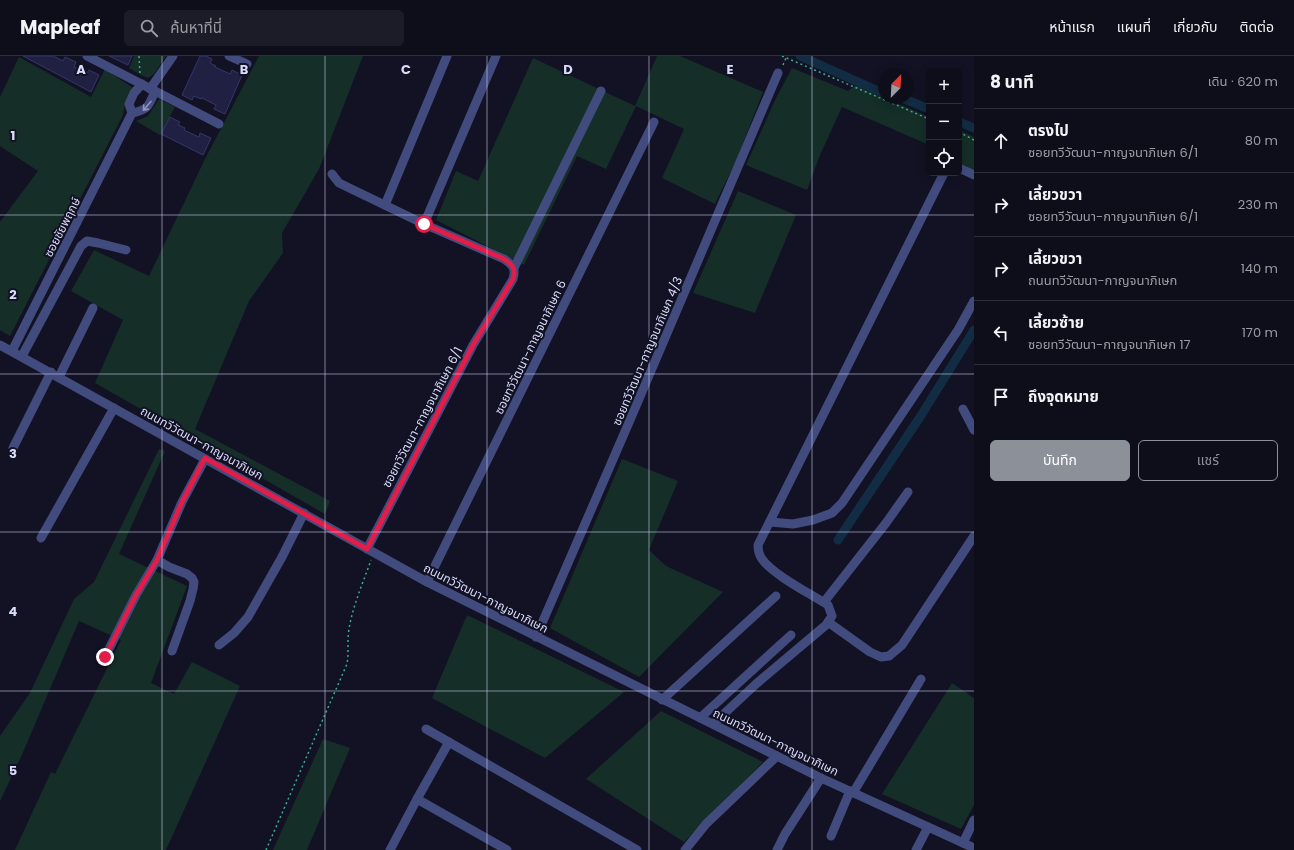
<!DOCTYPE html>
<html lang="th">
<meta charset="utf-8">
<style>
:root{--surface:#0e0e1b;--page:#1c1c28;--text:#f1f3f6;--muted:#9b9ca3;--line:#2e2e3a;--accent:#8c9099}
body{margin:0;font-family:Poppins,"Noto Sans Thai",sans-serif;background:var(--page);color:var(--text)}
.controls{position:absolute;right:12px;top:12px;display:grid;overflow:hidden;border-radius:6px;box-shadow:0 2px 10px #0003}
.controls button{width:36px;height:36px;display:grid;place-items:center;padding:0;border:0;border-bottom:1px solid var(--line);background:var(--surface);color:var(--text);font:20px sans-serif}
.compass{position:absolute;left:878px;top:12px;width:36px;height:36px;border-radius:50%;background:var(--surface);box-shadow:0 2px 10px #0003;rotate:24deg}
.stop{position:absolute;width:12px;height:12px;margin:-9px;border:3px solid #e11d48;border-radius:50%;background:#fff}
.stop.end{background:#e11d48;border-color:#fff;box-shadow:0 1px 4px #0008}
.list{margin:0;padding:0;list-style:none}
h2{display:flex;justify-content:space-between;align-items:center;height:52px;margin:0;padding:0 16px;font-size:17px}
h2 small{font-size:13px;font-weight:400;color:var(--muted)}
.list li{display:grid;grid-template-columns:26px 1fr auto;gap:12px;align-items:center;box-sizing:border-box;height:64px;padding:0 16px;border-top:1px solid var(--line)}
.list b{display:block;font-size:15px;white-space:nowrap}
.list p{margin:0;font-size:13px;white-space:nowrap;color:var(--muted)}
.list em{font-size:13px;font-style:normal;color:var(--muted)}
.actions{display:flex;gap:8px;padding:12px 16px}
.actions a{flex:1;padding:9px 0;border:1px solid var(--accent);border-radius:6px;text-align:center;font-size:14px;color:var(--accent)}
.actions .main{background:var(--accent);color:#fff}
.icon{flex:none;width:22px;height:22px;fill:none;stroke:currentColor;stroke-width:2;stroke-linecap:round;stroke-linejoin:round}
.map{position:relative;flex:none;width:974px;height:794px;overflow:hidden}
header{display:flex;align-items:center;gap:24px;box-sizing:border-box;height:56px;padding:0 20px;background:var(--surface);border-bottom:1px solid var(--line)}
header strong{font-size:19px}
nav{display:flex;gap:22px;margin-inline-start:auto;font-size:14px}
.search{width:280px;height:36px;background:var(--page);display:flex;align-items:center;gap:10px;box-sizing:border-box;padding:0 14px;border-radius:6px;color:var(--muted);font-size:15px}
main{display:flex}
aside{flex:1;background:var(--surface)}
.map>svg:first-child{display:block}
.green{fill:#152e28}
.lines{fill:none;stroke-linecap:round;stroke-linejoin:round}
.canal{stroke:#122d43;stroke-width:9}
.building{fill:#202043;stroke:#35356d}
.path{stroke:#3dab8f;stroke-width:1.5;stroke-dasharray:2 3;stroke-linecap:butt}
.minor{stroke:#424b7e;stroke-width:9}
.oneway{stroke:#8e94bc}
.route{stroke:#e11d48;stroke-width:5}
.grid{fill:none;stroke:#d9dcfb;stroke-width:1;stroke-opacity:0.55}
.labels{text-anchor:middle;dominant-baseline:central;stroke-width:4;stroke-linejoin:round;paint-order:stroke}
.street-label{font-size:12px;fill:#d9dcfb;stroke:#121224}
.grid-label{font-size:13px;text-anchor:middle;font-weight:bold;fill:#d9dcfb;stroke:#121224;stroke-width:4;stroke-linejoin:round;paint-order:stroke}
</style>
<header>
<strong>Mapleaf</strong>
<div class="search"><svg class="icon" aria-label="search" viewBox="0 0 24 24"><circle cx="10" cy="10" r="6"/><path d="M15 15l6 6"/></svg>ค้นหาที่นี่</div>
<nav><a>หน้าแรก</a><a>แผนที่</a><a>เกี่ยวกับ</a><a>ติดต่อ</a></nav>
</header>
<main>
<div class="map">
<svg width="974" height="794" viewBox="0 0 974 794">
<rect width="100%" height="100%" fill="#121224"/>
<g class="green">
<path d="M134 0H166L154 18 148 22 141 19 129 12Z"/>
<path d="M259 0H363L319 113 282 177 283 197 249 245 195 373 330 445 325 458 95 327 123 264 71 235 94 194 149 220 205 103Z"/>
<path d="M657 0H680L763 36 736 105 715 148 662 122 684 73 636 50 606 113 577 100 524 209 436 164 456 115 478 125 533 2 635 50Z"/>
<path d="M19 1 91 41 105 13 133 32 125 49 123 59 10 280 0 274V166L38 115 0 90V41Z"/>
<path d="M792 12 848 35 856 29 929 61V89L842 51 820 99 807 134 746 109 776 42Z"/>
<path d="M159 43 175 51 160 79 136 65 148 60Z"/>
<path d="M959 74 974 81V115L959 108Z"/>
<path d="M738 135 796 159 755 257 693 237Z"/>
<path d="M159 393 165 395 119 498 187 530 151 627 174 638 192 606 240 630 166 794H15L51 716 55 718 121 584 79 565 21 701 0 745V680L30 637 74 543 94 526Z"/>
<path d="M622 403 678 425 649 494 666 510 723 536 639 621 550 572Z"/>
<path d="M467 559 624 636 545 702 432 642Z"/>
<path d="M952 627 974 642V749L961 773 882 738Z"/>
<path d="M661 655 763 706 684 786 586 723Z"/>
<path d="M323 683 350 692 307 794H273Z"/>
</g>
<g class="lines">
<g class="canal">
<path d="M800 0 876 34 884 37"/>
<path d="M902 42 929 53"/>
<path d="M959 66 974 72"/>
<path d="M838 484 922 358 974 274"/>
</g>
</g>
<g class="building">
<path d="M23 0H53L63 5 65 1 76 6 74 11 87 17 89 14 99 19 91 36Z"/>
<path d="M109 0H132L128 9Z"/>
<path d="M200 0H206L212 3 210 7 216 10 215 11 230 18 232 14 242 19 225 58 214 53 216 49 202 42 201 43 194 40 192 44 182 39Z"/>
<path d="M170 61 180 66 178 69 185 72 184 74 199 81 200 77 211 82 203 99 161 78Z"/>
</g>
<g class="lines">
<g class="path">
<path d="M139 0 140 17"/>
<path d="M782 0 929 63"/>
<path d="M783 9 786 2"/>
<path d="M959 76 974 84"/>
<path d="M266 794 347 608C349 596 347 585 349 573 353 549 363 527 371 504"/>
</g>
<g class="minor">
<path d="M87 0 219 68"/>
<path d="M229 0 247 8"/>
<path d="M150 33 173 0"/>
<path d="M132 57C148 54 149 50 155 35"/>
<path d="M959 112 974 119"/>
<path d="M332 118 339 127 424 168 504 203C513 209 516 213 513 223L473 289 367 493"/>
<path d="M385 149 447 0"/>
<path d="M424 168 496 0"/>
<path d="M514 212 601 35"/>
<path d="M0 289 427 526 821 722 974 792"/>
<path d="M12 295 132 57 129 48 134 37 142 28"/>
<path d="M22 300 81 190 87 185 98 187 126 194"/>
<path d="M59 321 93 252"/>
<path d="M963 353 974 374"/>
<path d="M13 392 51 316"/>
<path d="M770 466 793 468 813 464 832 457 842 447 958 274 974 245"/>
<path d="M41 482 114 352"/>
<path d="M157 504 169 511 187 518 192 522 194 526 193 533 190 545 172 595"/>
<path d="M427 526 654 66"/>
<path d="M824 546 886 467 908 436"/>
<path d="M828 566 870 596 881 601 889 600 902 589 974 480"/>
<path d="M536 581 630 364 778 17"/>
<path d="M219 589 234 577 248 561 282 501 304 457"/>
<path d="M105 601 136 539 157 504 182 446 205 403"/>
<path d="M662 644 776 540"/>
<path d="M700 662 791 579"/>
<path d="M713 668 756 628 826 569 832 560 828 549C811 538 773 519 762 503 759 499 758 495 758 489L944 117"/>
<path d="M426 673 637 794"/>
<path d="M853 737 921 623"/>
<path d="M417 743 507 794"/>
<path d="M831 780 850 735"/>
<path d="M963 787 974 764"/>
<path d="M390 794 417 743 449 686"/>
<path d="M685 794 706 768 777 700"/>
<path d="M777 794 785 778 821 722"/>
<path d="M916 794 928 771"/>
</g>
</g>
<defs><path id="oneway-shaft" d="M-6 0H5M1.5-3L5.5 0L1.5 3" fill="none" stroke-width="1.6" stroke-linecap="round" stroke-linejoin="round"/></defs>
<use class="oneway" href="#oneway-shaft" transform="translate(147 50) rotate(131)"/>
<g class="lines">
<path class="route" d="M105 601 136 539 157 504 182 446 205 402 367 493 473 289 513 223C516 213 513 209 504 203L424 168"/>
</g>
<path class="grid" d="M162 0V794M325 0V794M487 0V794M649 0V794M812 0V794M0 159H974M0 318H974M0 476H974M0 635H974"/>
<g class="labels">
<g class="street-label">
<text transform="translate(62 171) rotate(-63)">ซอยชัยพฤกษ์</text>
<text transform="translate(530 291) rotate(-64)">ซอยทวีวัฒนา-กาญจนาภิเษก 6</text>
<text transform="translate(647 295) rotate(-67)">ซอยทวีวัฒนา-กาญจนาภิเษก 4/3</text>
<text transform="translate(422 361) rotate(-62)">ซอยทวีวัฒนา-กาญจนาภิเษก 6/1</text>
<text transform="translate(202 387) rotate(29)">ถนนทวีวัฒนา-กาญจนาภิเษก</text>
<text transform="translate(486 542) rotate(27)">ถนนทวีวัฒนา-กาญจนาภิเษก</text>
<text transform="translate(776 686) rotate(26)">ถนนทวีวัฒนา-กาญจนาภิเษก</text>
</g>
</g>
<g class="grid-label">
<text x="81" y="18">A</text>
<text x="244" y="18">B</text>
<text x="406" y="18">C</text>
<text x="568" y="18">D</text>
<text x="730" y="18">E</text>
<text x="13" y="84">1</text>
<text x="13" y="243">2</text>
<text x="13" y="402">3</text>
<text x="13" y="560">4</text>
<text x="13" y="719">5</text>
</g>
</svg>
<div class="controls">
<button>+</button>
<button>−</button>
<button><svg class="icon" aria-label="locate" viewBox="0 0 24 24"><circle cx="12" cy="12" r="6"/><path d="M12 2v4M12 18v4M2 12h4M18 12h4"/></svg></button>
</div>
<svg class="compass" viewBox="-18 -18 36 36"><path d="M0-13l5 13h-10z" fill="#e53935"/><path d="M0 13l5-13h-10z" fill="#9b9ca3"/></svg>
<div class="stop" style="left:424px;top:168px"></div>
<div class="stop end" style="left:105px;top:601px"></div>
</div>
<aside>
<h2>8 นาที<small>เดิน · 620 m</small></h2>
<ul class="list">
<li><svg class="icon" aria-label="ahead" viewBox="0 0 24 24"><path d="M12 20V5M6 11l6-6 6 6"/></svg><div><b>ตรงไป</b><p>ซอยทวีวัฒนา-กาญจนาภิเษก 6/1</p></div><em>80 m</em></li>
<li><svg class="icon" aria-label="right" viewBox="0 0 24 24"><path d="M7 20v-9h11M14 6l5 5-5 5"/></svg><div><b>เลี้ยวขวา</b><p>ซอยทวีวัฒนา-กาญจนาภิเษก 6/1</p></div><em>230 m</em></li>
<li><svg class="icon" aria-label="right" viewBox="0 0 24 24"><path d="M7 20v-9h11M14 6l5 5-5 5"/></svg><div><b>เลี้ยวขวา</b><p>ถนนทวีวัฒนา-กาญจนาภิเษก</p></div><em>140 m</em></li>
<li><svg class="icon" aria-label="left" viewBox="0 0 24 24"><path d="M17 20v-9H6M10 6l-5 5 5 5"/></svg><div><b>เลี้ยวซ้าย</b><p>ซอยทวีวัฒนา-กาญจนาภิเษก 17</p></div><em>170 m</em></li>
<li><svg class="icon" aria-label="arrive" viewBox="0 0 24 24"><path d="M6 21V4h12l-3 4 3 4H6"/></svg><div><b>ถึงจุดหมาย</b></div></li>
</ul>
<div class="actions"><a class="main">บันทึก</a><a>แชร์</a></div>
</aside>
</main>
